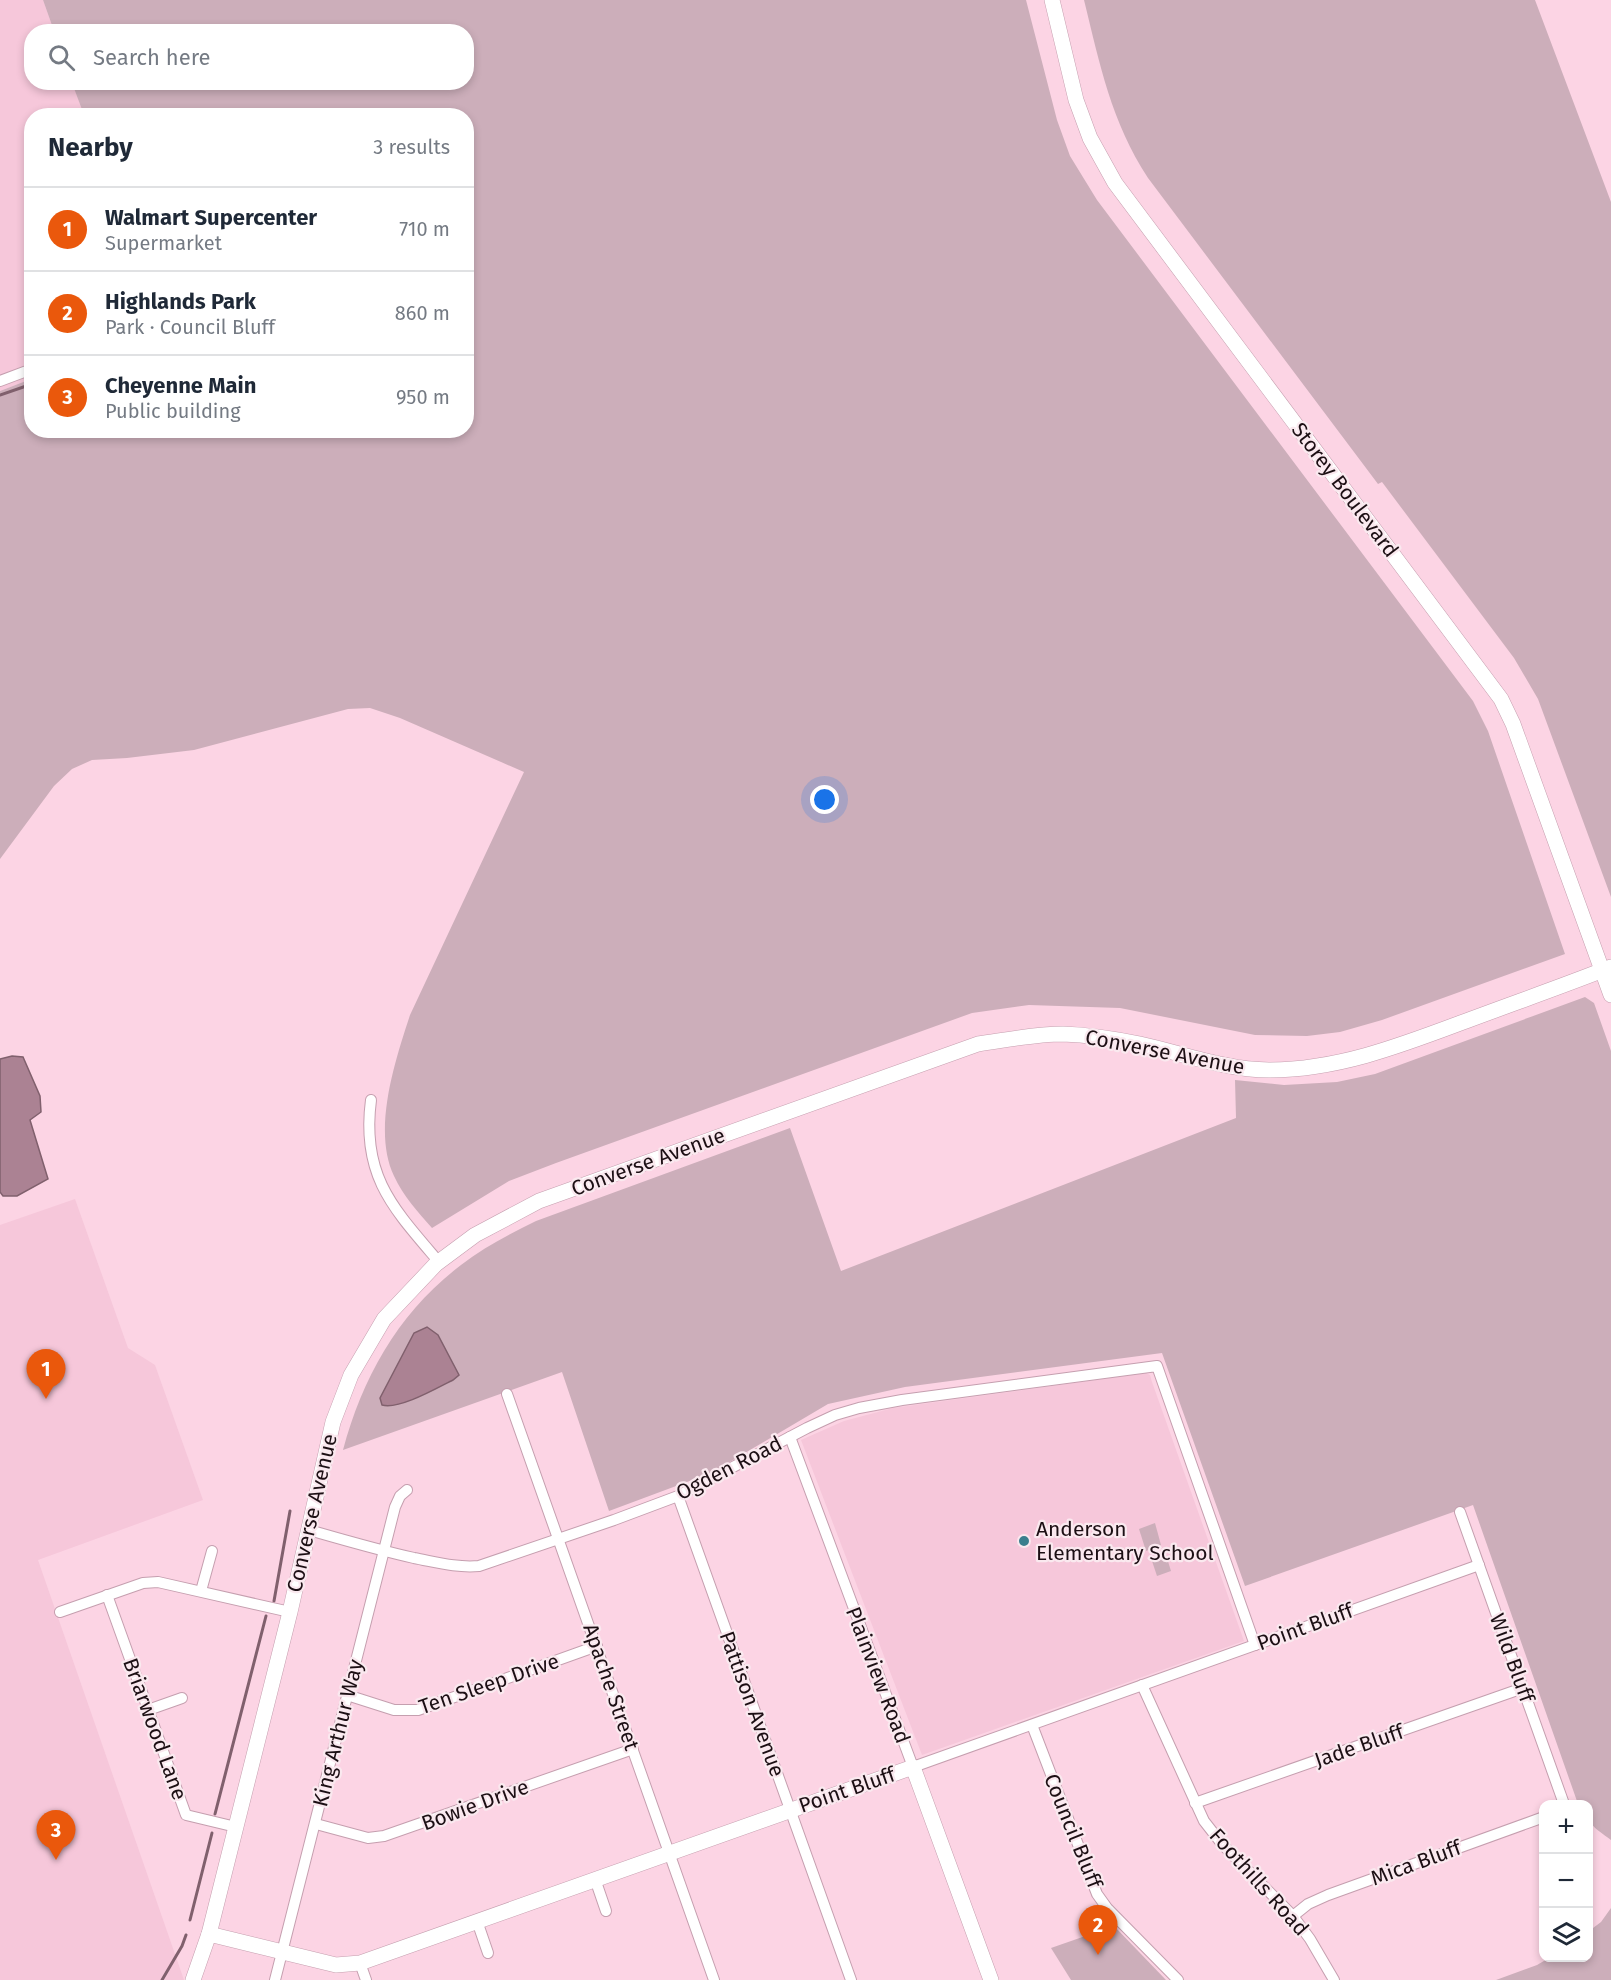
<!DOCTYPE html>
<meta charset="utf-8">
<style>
:root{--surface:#fff;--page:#f2f2f3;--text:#1f2937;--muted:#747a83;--line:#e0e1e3;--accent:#ea580c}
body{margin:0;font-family:"Fira Sans",sans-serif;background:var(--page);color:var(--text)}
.controls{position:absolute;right:18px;bottom:18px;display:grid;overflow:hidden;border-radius:12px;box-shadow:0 3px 9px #0003}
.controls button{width:54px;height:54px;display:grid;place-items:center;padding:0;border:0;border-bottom:2px solid var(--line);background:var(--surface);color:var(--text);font:30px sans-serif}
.you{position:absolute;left:825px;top:800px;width:21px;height:21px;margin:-15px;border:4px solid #fff;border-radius:50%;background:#1a73e8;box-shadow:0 0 0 9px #1a73e833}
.badge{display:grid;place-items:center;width:39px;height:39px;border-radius:50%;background:var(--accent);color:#fff;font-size:20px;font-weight:700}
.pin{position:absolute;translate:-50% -50px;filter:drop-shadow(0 2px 3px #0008)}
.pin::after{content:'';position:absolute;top:32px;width:21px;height:18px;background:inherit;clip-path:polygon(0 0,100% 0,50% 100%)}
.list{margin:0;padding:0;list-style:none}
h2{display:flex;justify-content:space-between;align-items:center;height:78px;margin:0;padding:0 24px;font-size:26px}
h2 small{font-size:20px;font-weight:400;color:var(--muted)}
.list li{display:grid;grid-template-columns:39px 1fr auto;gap:18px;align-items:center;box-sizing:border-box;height:84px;padding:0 24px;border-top:2px solid var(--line)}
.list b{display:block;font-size:22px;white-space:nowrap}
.list p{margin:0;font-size:20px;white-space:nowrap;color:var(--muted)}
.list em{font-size:20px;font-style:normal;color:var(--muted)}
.icon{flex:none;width:33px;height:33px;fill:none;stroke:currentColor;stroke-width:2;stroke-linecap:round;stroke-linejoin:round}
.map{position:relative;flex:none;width:1611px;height:1980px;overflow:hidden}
.search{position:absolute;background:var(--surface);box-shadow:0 3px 9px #0003;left:24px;top:24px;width:450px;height:66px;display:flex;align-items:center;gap:15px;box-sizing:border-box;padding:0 21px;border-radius:24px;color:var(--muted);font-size:22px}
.panel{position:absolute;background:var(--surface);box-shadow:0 3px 9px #0003;left:24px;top:108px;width:450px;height:330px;border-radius:24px}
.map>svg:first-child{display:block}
.built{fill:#f6c7da}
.green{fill:#ccaeba}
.water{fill:#ab8293;stroke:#80606d;stroke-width:1.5}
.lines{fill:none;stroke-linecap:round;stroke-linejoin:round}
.stream{stroke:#80606d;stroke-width:3}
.street-casing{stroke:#c59faf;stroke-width:12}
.secondary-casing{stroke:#c59faf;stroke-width:16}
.street{stroke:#fff;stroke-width:10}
.secondary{stroke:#fff;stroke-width:15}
.poi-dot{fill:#3a7e8d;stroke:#fae9ef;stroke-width:2}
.labels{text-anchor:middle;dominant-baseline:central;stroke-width:4.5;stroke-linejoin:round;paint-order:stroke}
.street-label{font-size:21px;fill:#1c0f14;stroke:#fae9ef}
.poi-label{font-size:21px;fill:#1c0f14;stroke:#fae9ef;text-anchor:start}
</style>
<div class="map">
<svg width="1611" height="1980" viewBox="0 0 1611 1980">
<rect width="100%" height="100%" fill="#fcd4e4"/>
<g class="built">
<path d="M0 0H43L54 31 32 32V82L72 83 84 115 32 116 31 379 0 391Z"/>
<path d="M75 1199 128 1348 155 1365 203 1500 38 1560 184 1980H0V1225Z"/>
<path d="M1146 1373 1150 1375 1152 1382 1244 1641 922 1755 801 1440 844 1421 893 1408Z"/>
</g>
<g class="green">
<path d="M43 0H1026L1057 120 1070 156 1097 200 1473 701 1488 731 1565 954 1382 1020 1340 1032 1307 1036 1255 1035 1120 1008 1029 1005 972 1013 556 1163 509 1181 432 1228C418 1212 403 1196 394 1176 372 1130 395 1061 410 1015L524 772 400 718 370 708 348 709 194 750 127 758 92 760 72 769 54 786 0 859V391L31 379 32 430H466V116L84 115 72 83 466 82V32L54 31Z"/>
<path d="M1084 0H1535L1611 202V897L1538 699 1514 658 1382 482 1378 484 1148 178C1111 121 1100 65 1084 0Z"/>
<path d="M1585 997 1594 1003 1611 1051V1840C1593 1826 1589 1828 1588 1804H1578L1473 1505 1245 1586 1162 1353 905 1387 828 1404 711 1473 609 1511 562 1372 343 1450C363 1376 399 1312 461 1265 484 1247 510 1234 536 1221L790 1128 841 1271 1236 1118 1235 1080 1284 1085 1337 1082 1375 1074Z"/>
<path d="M1155 1523 1161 1545 1146 1551 1139 1529Z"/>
<path d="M1166 1555 1171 1571 1157 1576 1152 1561Z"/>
<path d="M1611 1908V1980H1496L1537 1965 1549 1958H1588L1589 1931 1601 1922Z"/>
<path d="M1114 1926 1166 1980H1071L1051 1948Z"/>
</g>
<g class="water">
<path d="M12 1056 23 1057 40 1096 41 1112 30 1120 48 1179 17 1196H3L0 1192V1059Z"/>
<path d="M427 1327 438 1335 459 1375 453 1380C437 1388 399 1410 382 1405L380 1398 414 1333Z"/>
</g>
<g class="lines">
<g class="stream">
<path d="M0 395 32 384"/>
<path d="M274 1601 290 1511"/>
<path d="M215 1814 266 1616"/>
<path d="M190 1920 212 1833"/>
<path d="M162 1980 182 1946 186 1935"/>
</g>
<g class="street-casing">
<g id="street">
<path d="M0 381 32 369"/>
<path d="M371 1100C361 1176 393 1208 439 1262"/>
<path d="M507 1394 714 1980"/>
<path d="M790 1437 913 1767 1479 1565"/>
<path d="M678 1496 851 1980"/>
<path d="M1460 1512 1564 1804"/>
<path d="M309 1530C344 1540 378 1550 414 1558 436 1562 456 1568 479 1566L614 1520 678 1496 807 1428 835 1415 859 1408 902 1400 1157 1366 1255 1645"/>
<path d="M201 1591 212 1551"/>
<path d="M107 1595 186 1815 236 1827"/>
<path d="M60 1612 143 1583 158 1582 290 1612"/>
<path d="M1142 1685 1204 1821 1222 1844 1293 1916 1310 1939 1334 1980"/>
<path d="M347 1695 394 1710H418L597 1646"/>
<path d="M148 1710 182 1698"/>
<path d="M1032 1725 1097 1894 1107 1908 1178 1980"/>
<path d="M1195 1803 1523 1688"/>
<path d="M316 1824 368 1838 384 1836 633 1749"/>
<path d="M595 1879 606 1911"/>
<path d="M1293 1916 1308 1904 1328 1895 1544 1817"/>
<path d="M477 1921 488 1953"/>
<path d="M360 1963 366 1980"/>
<path d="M275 1980 395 1507 400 1496 407 1490"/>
</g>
</g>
<g class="secondary-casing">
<g id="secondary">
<path d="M1052 0 1076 100 1090 138 1115 183 1501 699 1513 724 1611 995"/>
<path d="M209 1934 336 1965 360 1963 913 1767 991 1980"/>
<path d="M193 1980 209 1934 290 1612 333 1422 351 1375 384 1319 436 1264 475 1235 539 1201 978 1044C1006 1040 1035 1034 1063 1034 1089 1035 1115 1039 1140 1044 1182 1053 1225 1070 1269 1070 1338 1070 1402 1045 1466 1021 1514 1003 1563 986 1611 967"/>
</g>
</g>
<use href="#street" class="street"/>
<use href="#secondary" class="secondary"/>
</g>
<circle class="poi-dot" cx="1024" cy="1541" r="6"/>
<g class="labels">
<g class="street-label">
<text transform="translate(1345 490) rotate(53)">Storey Boulevard</text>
<text transform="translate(1165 1052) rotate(11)">Converse Avenue</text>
<text transform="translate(648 1162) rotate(-20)">Converse Avenue</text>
<text transform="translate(729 1468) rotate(-27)">Ogden Road</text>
<text transform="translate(312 1513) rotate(-77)">Converse Avenue</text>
<text transform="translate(1305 1627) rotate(-20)">Point Bluff</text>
<text transform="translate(1512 1658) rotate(70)">Wild Bluff</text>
<text transform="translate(878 1675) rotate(69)">Plainview Road</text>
<text transform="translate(489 1684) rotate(-19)">Ten Sleep Drive</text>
<text transform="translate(611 1687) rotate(71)">Apache Street</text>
<text transform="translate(752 1704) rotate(70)">Pattison Avenue</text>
<text transform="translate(155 1729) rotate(70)">Briarwood Lane</text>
<text transform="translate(338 1733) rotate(-76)">King Arthur Way</text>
<text transform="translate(1359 1746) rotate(-19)">Jade Bluff</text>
<text transform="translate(847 1790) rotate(-19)">Point Bluff</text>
<text transform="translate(475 1805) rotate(-20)">Bowie Drive</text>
<text transform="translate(1073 1831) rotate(68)">Council Bluff</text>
<text transform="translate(1416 1863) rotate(-20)">Mica Bluff</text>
<text transform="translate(1259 1882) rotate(48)">Foothills Road</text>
</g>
<g class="poi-label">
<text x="1036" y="1529">Anderson<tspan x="1036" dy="24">Elementary School</tspan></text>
</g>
</g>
</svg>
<div class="controls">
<button>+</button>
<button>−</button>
<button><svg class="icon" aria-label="layers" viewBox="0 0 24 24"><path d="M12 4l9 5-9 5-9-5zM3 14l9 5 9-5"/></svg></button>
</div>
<div class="you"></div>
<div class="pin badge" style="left:46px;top:1399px">1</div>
<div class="pin badge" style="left:1098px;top:1955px">2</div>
<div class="pin badge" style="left:56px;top:1860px">3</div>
<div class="search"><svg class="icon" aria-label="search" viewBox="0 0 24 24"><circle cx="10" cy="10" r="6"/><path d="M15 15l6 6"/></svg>Search here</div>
<section class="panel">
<h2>Nearby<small>3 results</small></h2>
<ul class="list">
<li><span class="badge">1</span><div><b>Walmart Supercenter</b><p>Supermarket</p></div><em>710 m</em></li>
<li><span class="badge">2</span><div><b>Highlands Park</b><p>Park · Council Bluff</p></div><em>860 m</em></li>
<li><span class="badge">3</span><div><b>Cheyenne Main</b><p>Public building</p></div><em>950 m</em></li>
</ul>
</section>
</div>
